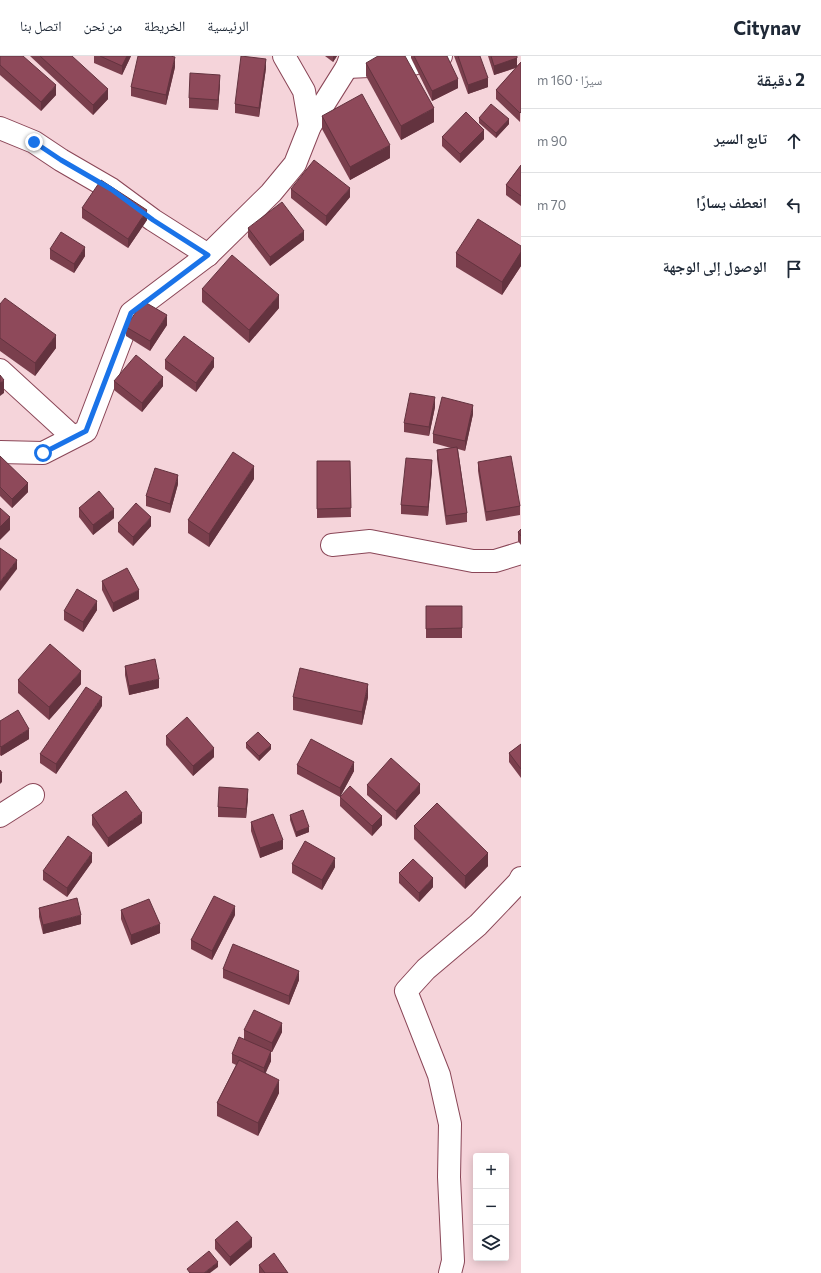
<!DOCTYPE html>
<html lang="ar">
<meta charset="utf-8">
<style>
:root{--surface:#fff;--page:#f2f2f3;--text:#1f2937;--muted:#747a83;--line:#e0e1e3}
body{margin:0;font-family:Commissioner,"Noto Naskh Arabic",sans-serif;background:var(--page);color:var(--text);direction:rtl}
.controls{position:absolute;right:12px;bottom:12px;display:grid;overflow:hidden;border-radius:4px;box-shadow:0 2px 10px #0003}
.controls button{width:36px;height:36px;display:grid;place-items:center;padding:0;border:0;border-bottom:1px solid var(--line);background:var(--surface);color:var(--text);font:20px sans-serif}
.stop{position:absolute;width:12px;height:12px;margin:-9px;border:3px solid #1a73e8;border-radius:50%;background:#fff}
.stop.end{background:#1a73e8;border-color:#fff;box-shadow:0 1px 4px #0008}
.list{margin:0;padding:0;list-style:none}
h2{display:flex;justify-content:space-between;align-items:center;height:52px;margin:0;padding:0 16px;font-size:17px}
h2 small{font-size:13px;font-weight:400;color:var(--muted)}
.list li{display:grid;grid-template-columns:26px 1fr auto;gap:12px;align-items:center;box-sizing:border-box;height:64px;padding:0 16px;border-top:1px solid var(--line)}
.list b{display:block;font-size:15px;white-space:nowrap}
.list em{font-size:13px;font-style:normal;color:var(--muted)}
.icon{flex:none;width:22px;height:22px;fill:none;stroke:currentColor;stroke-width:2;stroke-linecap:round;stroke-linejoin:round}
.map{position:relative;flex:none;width:521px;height:1217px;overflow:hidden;direction:ltr}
header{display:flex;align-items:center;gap:24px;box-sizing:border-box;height:56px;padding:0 20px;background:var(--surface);border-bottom:1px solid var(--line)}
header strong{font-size:19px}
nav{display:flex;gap:22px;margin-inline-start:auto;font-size:14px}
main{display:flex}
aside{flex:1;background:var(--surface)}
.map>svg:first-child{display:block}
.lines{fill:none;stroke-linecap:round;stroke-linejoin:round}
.minor-casing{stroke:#8a4657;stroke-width:24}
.minor{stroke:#fff;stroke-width:22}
.wall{fill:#7a3f4d}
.shaded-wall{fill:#63333f}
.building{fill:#8e495a;stroke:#63333f}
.route{stroke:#1a73e8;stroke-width:5}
</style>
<header>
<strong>Citynav</strong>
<nav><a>الرئيسية</a><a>الخريطة</a><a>من نحن</a><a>اتصل بنا</a></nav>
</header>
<main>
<aside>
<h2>2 دقيقة<small>سيرًا · 160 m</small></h2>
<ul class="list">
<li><svg class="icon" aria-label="ahead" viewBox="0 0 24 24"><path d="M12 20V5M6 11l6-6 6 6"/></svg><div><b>تابع السير</b></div><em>90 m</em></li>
<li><svg class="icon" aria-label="left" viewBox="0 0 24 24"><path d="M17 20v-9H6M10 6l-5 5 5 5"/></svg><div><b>انعطف يسارًا</b></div><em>70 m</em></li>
<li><svg class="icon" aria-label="arrive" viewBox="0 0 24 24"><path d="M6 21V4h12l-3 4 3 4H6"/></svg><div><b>الوصول إلى الوجهة</b></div></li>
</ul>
</aside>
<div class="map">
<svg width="521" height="1217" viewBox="0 0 521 1217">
<rect width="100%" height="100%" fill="#f5d4da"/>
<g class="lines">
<g class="minor-casing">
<g id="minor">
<path d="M284 0 304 35 310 70"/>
<path d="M347 11 413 8 441 0"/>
<path d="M0 72 34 86 61 104 111 133 153 164 208 199"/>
<path d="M0 314 73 381"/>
<path d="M0 396 43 397 86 375 131 257 208 199 271 137 295 108 310 70 347 11 351 0"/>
<path d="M332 489 370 485 473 505H495L521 497"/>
<path d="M0 760 33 739"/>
<path d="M450 1217 453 1205 449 1121 450 1068 439 1019 406 935 426 913 478 869 519 826 521 822"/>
</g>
</g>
<use href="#minor" class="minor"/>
</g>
<g class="wall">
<path d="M0 0 56 39 41 55 0 19Z"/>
<path d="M30 0H72L108 43 93 59Z"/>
<path d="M94 0H131L122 19 94 7Z"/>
<path d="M325 0H337L333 6Z"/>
<path d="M411 0H447L458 32 432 45 411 2Z"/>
<path d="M454 0H480L488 31 468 38Z"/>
<path d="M488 0H517V10L521 6 520 66 496 43V34L516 12 494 19Z"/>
<path d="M366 7 434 66 401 84 366 20Z"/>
<path d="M175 11 166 49 131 40V31Z"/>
<path d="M266 12 259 61 235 57V48Z"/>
<path d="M220 28 218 54 189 52V42Z"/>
<path d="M322 60 390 102 350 124 322 73Z"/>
<path d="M479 62 509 68 496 82 479 67Z"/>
<path d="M442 81 484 83 460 107 442 90Z"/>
<path d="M521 109V150L506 139V129Z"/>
<path d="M291 133 350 141 326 170 291 142Z"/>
<path d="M82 152 147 164 128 192 82 162Z"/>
<path d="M248 172 304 184 270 210 248 181Z"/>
<path d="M521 190V210L502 239 456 211V197Z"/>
<path d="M50 193 85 200 74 217 50 203Z"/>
<path d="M202 233 279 252 249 287 202 246Z"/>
<path d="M0 248 56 292 35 320 0 295Z"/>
<path d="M167 269 150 295 126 280V271Z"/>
<path d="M165 304 214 311 196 336 165 313Z"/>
<path d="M114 325 163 330 142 356 114 334Z"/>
<path d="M435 351 429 380 404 376V367Z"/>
<path d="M473 358 465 395 458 393 467 457V466L446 469 437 403V394L451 392 433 387V378Z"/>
<path d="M0 400 28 436 12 452 0 440Z"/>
<path d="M317 405H350L351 461 317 462Z"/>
<path d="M478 406 520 450V459L486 465 478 415Z"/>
<path d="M432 413 428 460 401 458V449Z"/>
<path d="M254 423 209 491 188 477V464Z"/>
<path d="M178 428 170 457 146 450V440Z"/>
<path d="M79 452 114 462 93 479 79 461Z"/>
<path d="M118 467 151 470 133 490 118 476Z"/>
<path d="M521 473V489L518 485V476Z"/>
<path d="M102 525 139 543 113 556 102 534Z"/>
<rect x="426" y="550" width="36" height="32"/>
<path d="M97 554 83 576 64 564V555Z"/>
<path d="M125 610 159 632 129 639 125 619Z"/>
<path d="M18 624 81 628 49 664 18 637Z"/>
<path d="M293 641H368L362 669 293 654Z"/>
<path d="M102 650 56 718 40 707V698Z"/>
<path d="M0 665 29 683 1 700 0 699Z"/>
<path d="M166 680 214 701 193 720 166 689Z"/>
<path d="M246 687 271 693 259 705 246 692Z"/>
<path d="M521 688V722L509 706V697Z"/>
<path d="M297 709 354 715 341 739 382 769 372 780 340 750V741L297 718Z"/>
<path d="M367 729 420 737 396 764 367 739Z"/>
<path d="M248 742 246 762 218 761V751Z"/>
<path d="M92 759 142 767 108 791 92 769Z"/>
<path d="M290 759 309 776 296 781 290 764Z"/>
<path d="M251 766 283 793 260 802 251 775Z"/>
<path d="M414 770 488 810 465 833 414 783Z"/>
<path d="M92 806 67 841 43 824V815Z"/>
<path d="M292 808 335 811 322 834 292 817Z"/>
<path d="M399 817 433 831 419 846 399 827Z"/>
<path d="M39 852 81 868 43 878 39 861Z"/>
<path d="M121 854 160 877 131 889 121 863Z"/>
<path d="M235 859 212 904 191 893V884Z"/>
<path d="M223 913 299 924 289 949 223 922Z"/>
<path d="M244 974 282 976 272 996H271V1005L265 1017 279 1037 258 1080 217 1060V1047L236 1009 232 1007V998L244 983Z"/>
<path d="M215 1184 252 1191 230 1210 215 1193Z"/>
<path d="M259 1209 288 1217H259Z"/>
</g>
<g class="shaded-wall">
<path d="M127 0H131L122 19V10Z"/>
<path d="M333 0H337L333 6Z"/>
<path d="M175 1V11L166 49V39Z"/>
<path d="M517 2V11L494 19V10Z"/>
<path d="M266 3V12L259 61V52Z"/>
<path d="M220 19V28L218 54V44Z"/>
<path d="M488 22V31L468 38V29Z"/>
<path d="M458 23V32L432 45V35Z"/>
<path d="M56 29V39L41 55V46Z"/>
<path d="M108 33V43L93 59V49Z"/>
<path d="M434 52V66L401 84V70Z"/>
<path d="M509 63V68L496 82V77Z"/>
<path d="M484 74V83L460 107V98Z"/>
<path d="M390 89V102L350 124V111Z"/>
<path d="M350 132V141L326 170V160Z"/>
<path d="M147 154V164L128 192V183Z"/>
<path d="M304 175V184L270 210V201Z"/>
<path d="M85 191V200L74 217V208Z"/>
<path d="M521 196V210L502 239V226Z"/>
<path d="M279 239V252L249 287V274Z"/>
<path d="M167 259V269L150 295V285Z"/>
<path d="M56 279V292L35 320V307Z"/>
<path d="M214 302V311L196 336V327Z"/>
<path d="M163 321V330L142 356V347Z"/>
<path d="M4 324V337L0 340V327Z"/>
<path d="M435 341V351L429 380V371Z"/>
<path d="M473 349V358L465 395V385Z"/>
<path d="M432 404V413L428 460V451Z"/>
<path d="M254 410V423L209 491V478Z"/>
<path d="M178 419V428L170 457V448Z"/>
<path d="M28 427V436L12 452V443Z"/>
<path d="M114 453V462L93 479V469Z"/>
<path d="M10 461V474L0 484V471Z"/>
<path d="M151 461V470L133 490V481Z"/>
<path d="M17 504V513L0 535V526Z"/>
<path d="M139 534V543L113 556V547Z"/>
<path d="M97 545V554L83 576V566Z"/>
<path d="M81 615V628L49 664V651Z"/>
<path d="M159 623V632L129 639V630Z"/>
<path d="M368 628V641L362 669V656Z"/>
<path d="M102 641V650L56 718V708Z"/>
<path d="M29 673V683L1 700V691Z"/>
<path d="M271 689V693L259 705V700Z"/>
<path d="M214 692V701L193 720V710Z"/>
<path d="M354 706V715L340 741V732Z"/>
<path d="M2 717V726L0 728V718Z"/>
<path d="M420 728V737L396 764V755Z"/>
<path d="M248 733V742L246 762V753Z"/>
<path d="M142 757V767L108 791V782Z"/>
<path d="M382 760V769L372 780V770Z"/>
<path d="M309 771V776L296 781V776Z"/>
<path d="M283 784V793L260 802V792Z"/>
<path d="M92 797V806L67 841V832Z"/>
<path d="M488 797V810L465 833V820Z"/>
<path d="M335 802V811L322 834V824Z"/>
<path d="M433 822V831L419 846V837Z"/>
<path d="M235 850V859L212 904V895Z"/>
<path d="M81 859V868L43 878V869Z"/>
<path d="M160 868V877L131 889V879Z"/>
<path d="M299 915V924L289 949V940Z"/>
<path d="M282 967V976L272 996V987Z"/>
<path d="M271 995V1005L264 1021V1012Z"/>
<path d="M279 1024V1037L258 1080V1067Z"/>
<path d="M252 1182V1191L230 1210V1201Z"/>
<path d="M218 1206V1211L210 1217H204Z"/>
</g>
<g class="building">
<path d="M0 0H23L56 29 41 46 0 9Z"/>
<path d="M40 0H72L108 33 93 49Z"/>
<path d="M100 0H127L122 10Z"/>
<path d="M138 0H170L175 1 166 39 131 31Z"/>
<path d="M241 0 266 3 259 52 235 48Z"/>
<path d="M378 0H405L434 52 401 70 366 7Z"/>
<path d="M414 0H447L458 23 432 35Z"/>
<path d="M458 0H480L488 22 468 29Z"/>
<path d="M491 0H517V2L494 10Z"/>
<path d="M521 6V56L520 57 496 34Z"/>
<path d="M190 17 220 19 218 44 189 42Z"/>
<path d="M362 38 390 89 350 111 322 60Z"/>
<path d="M491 48 509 63 496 77 479 62Z"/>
<path d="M466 56 484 74 460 98 442 81Z"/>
<path d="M314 104 350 132 326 160 291 133Z"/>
<path d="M521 109V140L506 129Z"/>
<path d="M101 124 147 154 128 183 82 152Z"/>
<path d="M282 146 304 175 270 201 248 172Z"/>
<path d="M478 163 521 190V196L502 226 456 197Z"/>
<path d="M61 176 85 191 74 208 50 193Z"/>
<path d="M232 199 279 239 249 274 202 233Z"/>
<path d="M5 242 56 279 35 307 0 282V248Z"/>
<path d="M143 245 167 259 150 285 126 271Z"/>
<path d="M184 280 214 302 196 327 165 304Z"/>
<path d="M136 299 163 321 142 347 114 325Z"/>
<path d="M0 319 4 324 0 327Z"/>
<path d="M410 337 435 341 429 371 404 367Z"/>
<path d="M442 341 473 349 465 385 433 378Z"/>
<path d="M457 391 467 457 446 460 437 394Z"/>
<path d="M233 396 254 410 209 478 188 464Z"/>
<path d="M0 400 28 427 12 443 0 431Z"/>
<path d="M511 400 520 450 486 456 478 406Z"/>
<path d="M406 402 432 404 428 451 401 449Z"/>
<path d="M317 405H350L351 452 317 453Z"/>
<path d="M155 412 178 419 170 448 146 440Z"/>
<path d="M99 435 114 453 93 469 79 452Z"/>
<path d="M136 447 151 461 133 481 118 467Z"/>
<path d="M0 452 10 461 0 471Z"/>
<path d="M521 473V480L518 476Z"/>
<path d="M0 492 17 504 0 526Z"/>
<path d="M127 512 139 534 113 547 102 525Z"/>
<path d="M77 533 97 545 83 566 64 555Z"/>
<path d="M426 550H462V572L426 573Z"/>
<path d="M50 588 81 615 49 651 18 624Z"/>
<path d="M155 603 159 623 129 630 125 610Z"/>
<path d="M300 612 368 628 362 656 293 641Z"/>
<path d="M86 631 102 641 56 708 40 698Z"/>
<path d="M18 654 29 673 1 691 0 690V665Z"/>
<path d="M187 661 214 692 193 710 166 680Z"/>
<path d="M258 676 271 689 259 700 246 687Z"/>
<path d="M311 683 354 706 340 732 297 709Z"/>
<path d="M521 688V713L509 697Z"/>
<path d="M391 702 420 728 396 755 367 729Z"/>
<path d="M0 714 2 717 0 718Z"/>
<path d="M350 730 382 760 372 770 340 741Z"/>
<path d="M219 731 248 733 246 753 218 751Z"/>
<path d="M126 735 142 757 108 782 92 759Z"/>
<path d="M437 747 488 797 465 820 414 770Z"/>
<path d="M303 754 309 771 296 776 290 759Z"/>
<path d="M273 758 283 784 260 792 251 766Z"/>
<path d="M68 780 92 797 67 832 43 815Z"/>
<path d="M305 785 335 802 322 824 292 808Z"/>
<path d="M413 803 433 822 419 837 399 817Z"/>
<path d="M214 840 235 850 212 895 191 884Z"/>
<path d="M77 842 81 859 43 869 39 852Z"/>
<path d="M149 843 160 868 131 879 121 854Z"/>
<path d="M233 888 299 915 289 940 223 913Z"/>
<path d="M254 954 282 967 272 987 244 974Z"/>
<path d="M239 981 271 995 264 1012 232 998Z"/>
<path d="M239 1004 279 1024 258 1067 217 1047Z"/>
<path d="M237 1165 252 1182 230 1201 215 1184Z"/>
<path d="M209 1195 218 1206 204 1217H190L187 1213Z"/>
<path d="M274 1197 288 1217H265L259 1209Z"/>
</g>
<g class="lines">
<path class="route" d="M34 86 61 104 111 133 153 164 208 199 131 257 86 375 43 397"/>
</g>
</svg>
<div class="controls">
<button>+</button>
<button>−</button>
<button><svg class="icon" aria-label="layers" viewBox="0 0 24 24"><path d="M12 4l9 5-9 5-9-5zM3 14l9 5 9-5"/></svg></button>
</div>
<div class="stop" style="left:43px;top:397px"></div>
<div class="stop end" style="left:34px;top:86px"></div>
</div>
</main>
